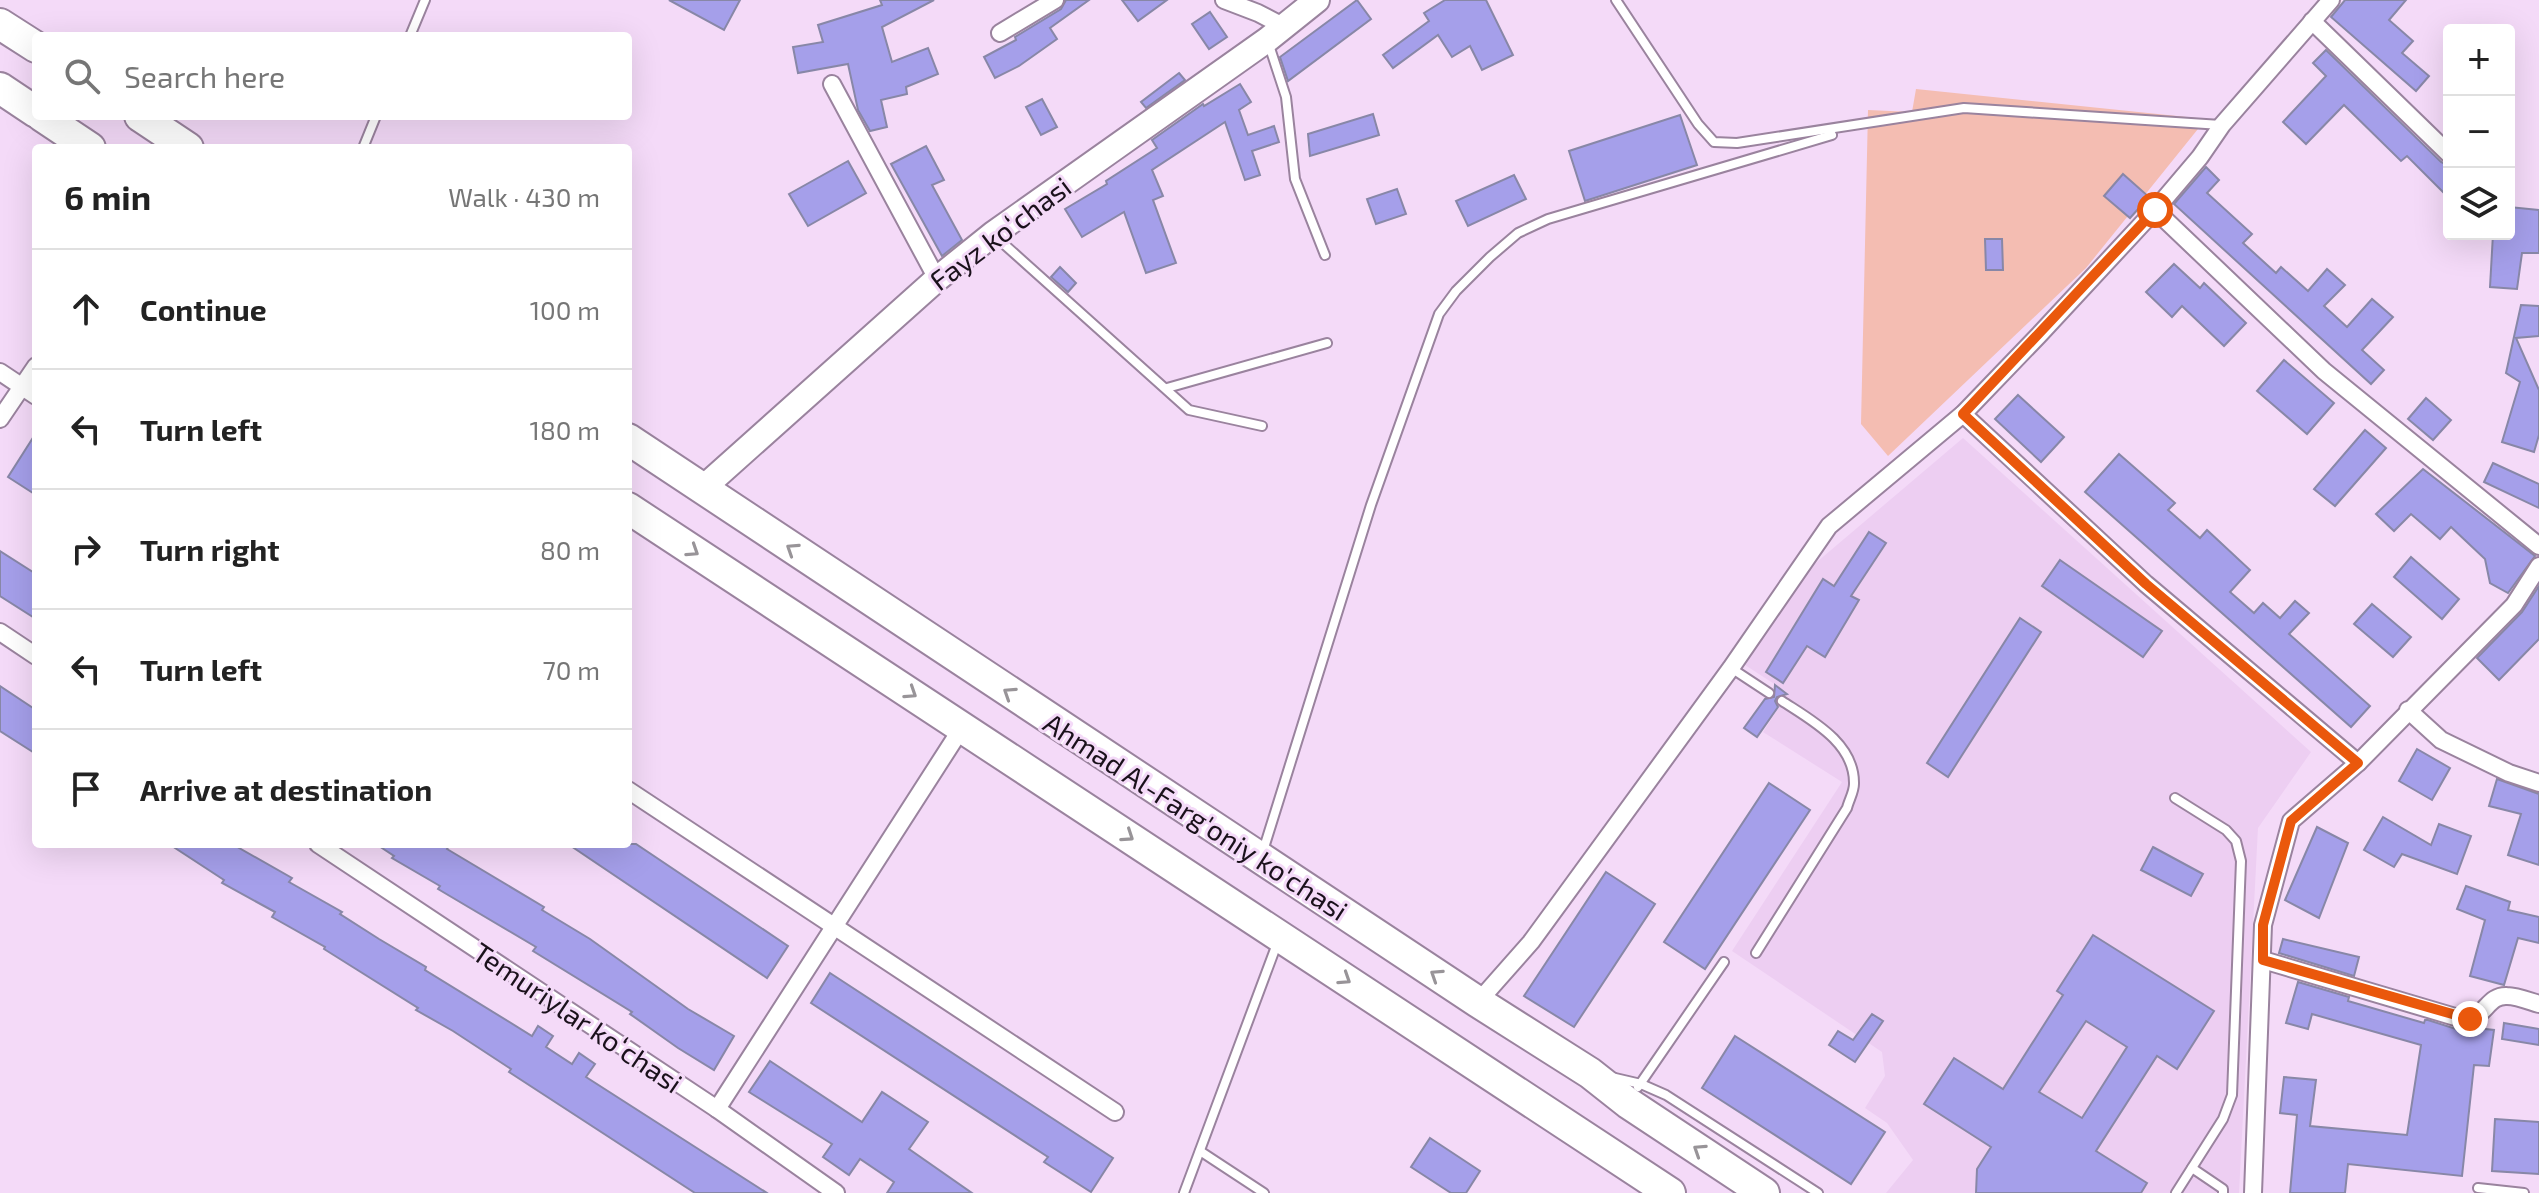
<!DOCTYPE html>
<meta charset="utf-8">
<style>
:root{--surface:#fff;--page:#f6f6f6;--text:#222;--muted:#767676;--line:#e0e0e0}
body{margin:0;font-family:"Exo 2",sans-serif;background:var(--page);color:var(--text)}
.controls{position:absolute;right:24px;top:24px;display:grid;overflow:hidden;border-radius:8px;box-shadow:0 8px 32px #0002}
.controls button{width:72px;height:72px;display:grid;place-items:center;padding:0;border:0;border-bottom:2px solid var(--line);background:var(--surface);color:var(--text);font:40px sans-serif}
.stop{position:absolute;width:24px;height:24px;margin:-18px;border:6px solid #ea580c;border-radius:50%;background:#fff}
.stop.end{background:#ea580c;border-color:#fff;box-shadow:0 2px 8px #0008}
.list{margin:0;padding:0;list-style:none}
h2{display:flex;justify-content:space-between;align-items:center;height:104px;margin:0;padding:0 32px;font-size:34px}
h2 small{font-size:26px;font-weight:400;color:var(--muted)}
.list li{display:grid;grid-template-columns:52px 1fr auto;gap:24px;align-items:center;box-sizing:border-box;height:120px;padding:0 32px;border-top:2px solid var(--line)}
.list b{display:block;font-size:30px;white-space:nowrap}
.list em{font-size:26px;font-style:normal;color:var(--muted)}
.icon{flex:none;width:44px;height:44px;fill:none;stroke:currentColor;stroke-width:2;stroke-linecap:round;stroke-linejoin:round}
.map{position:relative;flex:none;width:2539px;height:1193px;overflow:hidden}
.search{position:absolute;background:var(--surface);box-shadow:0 8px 32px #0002;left:32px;top:32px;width:600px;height:88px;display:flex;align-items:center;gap:20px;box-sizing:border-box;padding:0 28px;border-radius:8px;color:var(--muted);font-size:30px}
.panel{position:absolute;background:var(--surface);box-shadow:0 8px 32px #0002;left:32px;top:144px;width:600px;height:704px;border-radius:8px}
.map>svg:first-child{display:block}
.built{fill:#edcef2}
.green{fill:#f4bdb2}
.building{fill:#a59fea;stroke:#8887a7;stroke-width:2;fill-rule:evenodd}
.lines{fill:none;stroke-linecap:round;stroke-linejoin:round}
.lane-casing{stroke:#9a839e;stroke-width:12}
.street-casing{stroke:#9a839e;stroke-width:20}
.secondary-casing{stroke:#9a839e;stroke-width:28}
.highway-casing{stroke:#9a839e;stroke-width:34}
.lane{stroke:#fff;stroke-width:8}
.street{stroke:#fff;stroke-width:16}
.secondary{stroke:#fff;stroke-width:24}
.highway{stroke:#fff;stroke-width:30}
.oneway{stroke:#989498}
.route{stroke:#ea580c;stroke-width:10}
.labels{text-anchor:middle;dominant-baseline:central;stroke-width:6;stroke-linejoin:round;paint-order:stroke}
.street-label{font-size:28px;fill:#1a111b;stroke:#f4daf8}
</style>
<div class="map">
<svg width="2539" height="1193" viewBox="0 0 2539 1193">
<rect width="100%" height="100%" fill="#f4daf8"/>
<path class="built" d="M1963 438 2311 752 2258 828 2239 1193H1886L1913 1160 1887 1123 1865 1108 1885 1076 1882 1052 1732 951 1842 782 1763 732 1788 693 1742 663 1811 567Z"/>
<path class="green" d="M1916 89 2206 119 2086 268 1888 456 1861 424 1868 110 1912 112Z"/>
<g class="building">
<path d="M669 0H740L724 30Z"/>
<path d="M880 0H934L882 27 892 62 928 48 938 74 906 87 907 94 881 100 887 127 870 131 858 110 848 64 798 73 793 47 823 42 818 25 882 5Z"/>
<path d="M1066 0H1089L1050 28 1057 39 1019 66 995 78 984 57 1016 40 1015 37 1061 9Z"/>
<path d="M1122 0H1167L1138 21Z"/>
<path d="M1357 0 1371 19 1288 81 1280 57Z"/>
<path d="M1445 0H1486L1513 55 1482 70 1470 46 1452 57 1438 35 1393 68 1383 55 1429 21 1424 13Z"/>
<path d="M2345 0H2406L2389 20 2413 41 2402 53 2429 76 2416 91 2331 17Z"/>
<path d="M1210 12 1227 37 1209 49 1192 24Z"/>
<path d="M2326 50 2441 162 2449 166V198L2407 156 2401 161 2344 105 2306 144 2283 122 2326 76 2313 63Z"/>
<path d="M1179 73 1185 80 1146 108 1141 102Z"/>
<path d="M1240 84 1251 102 1239 110 1248 135 1274 126 1279 142 1252 151 1260 175 1245 180 1225 122 1152 170 1163 196 1153 200 1176 263 1146 273 1124 212 1082 237 1065 209 1107 184 1106 181 1157 148 1152 140 1203 104 1204 106Z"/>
<path d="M1042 99 1057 127 1041 135 1026 107Z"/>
<path d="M1373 114 1379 135 1310 156 1308 134Z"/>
<path d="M1680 115 1697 165 1585 201 1569 151Z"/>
<path d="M926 146 944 180 932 185 962 240 942 256 891 164Z"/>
<path d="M848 161 866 193 808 226 789 194Z"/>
<path d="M2206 167 2219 180 2207 193 2252 234 2243 243 2276 273 2281 267 2308 291 2327 269 2345 285 2324 306 2347 327 2372 299 2393 317 2362 350 2384 370 2371 384 2174 204Z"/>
<path d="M2123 174 2149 197 2130 218 2104 196Z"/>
<path d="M1514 175 1526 199 1468 226 1456 201Z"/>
<path d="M1397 189 1406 214 1376 224 1367 199Z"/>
<path d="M2509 207 2539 210V253H2522L2517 289 2490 287 2493 234H2509Z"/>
<path d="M1985 239H2002L2003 270H1986Z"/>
<path d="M2174 264 2200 288 2204 283 2246 323 2224 346 2182 306 2172 317 2146 292Z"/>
<path d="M1060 267 1076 283 1068 292 1051 277Z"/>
<path d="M2521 305 2539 306V336L2516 338 2539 390V435L2534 452 2502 442 2520 382 2506 373Z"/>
<path d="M2284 360 2334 403 2307 434 2257 391Z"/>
<path d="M2018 395 2064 437 2041 462 1995 419Z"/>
<path d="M2426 398 2451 420 2433 440 2408 419Z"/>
<path d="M2365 430 2386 448 2335 506 2314 489Z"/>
<path d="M36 433V495L8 477Z"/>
<path d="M2119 454 2175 503 2168 510 2200 538 2207 530 2250 570 2230 592 2254 613 2263 603 2280 618 2295 601 2309 613 2289 634 2370 706 2351 727 2085 492Z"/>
<path d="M2493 463 2539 484V508L2484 482Z"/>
<path d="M2423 469 2535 556 2508 593 2490 583 2485 559 2451 527 2440 539 2411 514 2394 531 2376 514Z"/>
<path d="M1869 532 1886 543 1851 596 1859 600 1825 657 1807 646 1783 683 1766 672 1823 579 1834 586Z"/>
<path d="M0 551 36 574V619L0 596Z"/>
<path d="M2411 557 2459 599 2442 619 2394 577Z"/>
<path d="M2060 560 2162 631 2143 657 2042 586Z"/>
<path d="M2539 586V639L2499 680 2477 658 2522 612Z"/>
<path d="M2372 604 2411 637 2393 657 2354 624Z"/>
<path d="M2020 618 2041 632 1948 777 1927 763Z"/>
<path d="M1775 685 1787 694 1777 697 1775 701 1778 707 1757 737 1744 728 1765 699 1774 697Z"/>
<path d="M0 686 36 710V754L0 731Z"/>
<path d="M2417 749 2450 768 2432 800 2399 781Z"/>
<path d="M2497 779 2539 794V865L2508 855 2521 814 2489 806Z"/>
<path d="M1769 783 1810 810 1705 969 1664 942Z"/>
<path d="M2383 817 2431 845 2439 824 2471 836 2457 874 2402 854 2394 867 2364 850Z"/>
<path d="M2317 827 2348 843 2319 918 2285 900Z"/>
<path d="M169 844H232L292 878 289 882 342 912 340 914 379 939 426 967 425 970 532 1036 538 1026 553 1036 546 1047 572 1064 579 1053 595 1064 586 1077 767 1193H695L509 1072 511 1069 453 1031 416 1010 418 1008 324 949 325 947 272 917 275 912 222 883 224 880Z"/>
<path d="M376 844H450L447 849 544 907 542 910 590 939 688 1009 734 1036 714 1070 678 1048 630 1014 632 1012 533 951 536 947 438 889 440 886 392 858 394 856Z"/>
<path d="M568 844H636L788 946 767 978Z"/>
<path d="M2153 847 2203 874 2191 896 2141 870Z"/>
<path d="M1606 872 1655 904 1574 1027 1524 996Z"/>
<path d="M2466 886 2510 902 2508 910 2539 917V943L2518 938 2504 985 2470 976 2485 920 2457 909Z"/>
<path d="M2093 935 2214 1011 2177 1069 2157 1056 2096 1151 2147 1183 2141 1193H1976L1977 1169 1991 1147 1924 1104 1954 1058 2003 1089 2063 995 2057 991ZM2086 1021 2127 1047 2082 1118 2039 1092Z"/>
<path d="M2283 939 2359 957 2354 976 2279 953Z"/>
<path d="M830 973 1113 1158 1091 1192 1044 1162 1048 1157 811 1003Z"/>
<path d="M2298 982 2349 997 2348 1001 2424 1023 2425 1020H2428L2459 1030 2476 1028 2494 1030 2489 1066 2474 1065 2462 1176 2348 1164 2345 1193H2290L2297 1115 2280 1113 2284 1077 2316 1080 2310 1126 2407 1135 2421 1045 2312 1014 2308 1029 2286 1023Z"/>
<path d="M1872 1014 1883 1021 1855 1062 1829 1045 1838 1031 1853 1040Z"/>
<path d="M2504 1023 2539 1029V1045L2502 1039Z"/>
<path d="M1735 1036 1885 1132 1851 1184 1702 1088Z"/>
<path d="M770 1061 862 1122 882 1092 928 1122 909 1149 972 1193H887L894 1182 860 1159 849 1175 823 1157 832 1144 749 1092Z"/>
<path d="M2495 1119 2539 1122V1174L2492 1171Z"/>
<path d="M1430 1138 1480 1171 1466 1193H1451L1411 1167Z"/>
</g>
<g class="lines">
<g class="lane-casing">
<g id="lane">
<path d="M1616 0 1698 124 1714 142 1737 143 1964 108 2221 125"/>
<path d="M410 36 425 0"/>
<path d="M1269 45 1286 97 1295 179 1325 255"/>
<path d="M363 148 376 116"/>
<path d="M996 237 1189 410 1262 426"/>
<path d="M1167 388 1327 343"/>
<path d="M1731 668 1769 693"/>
<path d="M2175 798 2226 830 2236 841 2241 861 2232 1095 2223 1119 2176 1193"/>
<path d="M1263 851 1371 505 1439 314 1456 291 1490 257 1518 233 1548 219 1832 135"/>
<path d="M1756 953 1847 808C1849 800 1854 792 1854 784 1855 743 1811 720 1782 701"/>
<path d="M1611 1077 1641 1084 1666 1095 1818 1193"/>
<path d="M1638 1087 1724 962"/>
<path d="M1200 1151 1264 1193"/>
<path d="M2192 1168 2223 1189V1193"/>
<path d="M2478 1188 2524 1193"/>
<path d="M1184 1193 1278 941"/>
</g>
</g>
<g class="street-casing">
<g id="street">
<path d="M1224 0 1258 13 1283 26"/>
<path d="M2312 21 2449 154"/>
<path d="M1000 33 1055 0"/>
<path d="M832 84 937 279"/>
<path d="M2155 210 2324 371 2539 546"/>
<path d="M0 372 36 396"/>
<path d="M1963 414 2146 584 2358 763 2514 605 2539 566"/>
<path d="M0 419 36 366"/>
<path d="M0 632 36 656"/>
<path d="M2408 710 2441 740 2509 773 2539 783"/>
<path d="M628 790 1115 1112"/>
<path d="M318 844 717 1109 836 1193"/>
<path d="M2263 960 2462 1019C2486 1020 2486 995 2507 996 2517 996 2529 1001 2539 1004"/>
<path d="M1478 1002 1531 942 1731 668 1829 526 1963 414 2039 335 2155 210 2200 157 2222 125 2331 0"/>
<path d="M717 1109 963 726"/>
<path d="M2253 1193 2263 925 2291 821 2358 763"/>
</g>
</g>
<g class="secondary-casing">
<path id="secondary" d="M702 489 937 279 993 234 1267 40 1317 0"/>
</g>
<g class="highway-casing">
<g id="highway">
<path d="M0 24 36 47"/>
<path d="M0 88 36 112"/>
<path d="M42 116 90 148"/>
<path d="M140 116 188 148"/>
<path d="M628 439 1478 1002 1590 1073 1628 1103 1764 1193"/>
<path d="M628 508 1670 1193"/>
</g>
</g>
<use href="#lane" class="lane"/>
<use href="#street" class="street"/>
<use href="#secondary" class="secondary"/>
<use href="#highway" class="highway"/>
</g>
<defs><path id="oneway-chevron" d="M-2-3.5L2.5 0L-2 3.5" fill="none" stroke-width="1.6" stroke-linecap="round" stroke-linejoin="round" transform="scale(2)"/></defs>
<g class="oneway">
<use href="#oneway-chevron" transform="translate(792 549) rotate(-147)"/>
<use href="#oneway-chevron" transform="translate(693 551) rotate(33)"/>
<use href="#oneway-chevron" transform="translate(911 693) rotate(33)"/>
<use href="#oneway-chevron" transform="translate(1009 693) rotate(-147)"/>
<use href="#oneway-chevron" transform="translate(1128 836) rotate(34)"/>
<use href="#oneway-chevron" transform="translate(1436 975) rotate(-147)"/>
<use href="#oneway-chevron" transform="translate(1345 979) rotate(33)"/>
<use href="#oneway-chevron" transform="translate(1699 1150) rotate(-147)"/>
</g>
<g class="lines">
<path class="route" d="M2155 210 1963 414 2146 584 2358 763 2291 821 2263 925V960L2470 1019"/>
</g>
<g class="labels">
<g class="street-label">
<text transform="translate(1000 233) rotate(-37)">Fayz koʻchasi</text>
<text transform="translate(1196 816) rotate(33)">Ahmad Al-Farg'oniy ko'chasi</text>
<text transform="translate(578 1017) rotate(34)">Temuriylar koʻchasi</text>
</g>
</g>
</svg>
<div class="controls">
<button>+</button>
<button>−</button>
<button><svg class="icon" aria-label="layers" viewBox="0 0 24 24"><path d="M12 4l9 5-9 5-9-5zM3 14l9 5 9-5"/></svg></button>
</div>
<div class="stop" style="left:2155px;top:210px"></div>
<div class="stop end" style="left:2470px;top:1019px"></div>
<div class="search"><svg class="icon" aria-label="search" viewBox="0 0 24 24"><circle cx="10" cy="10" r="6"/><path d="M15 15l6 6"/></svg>Search here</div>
<section class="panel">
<h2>6 min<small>Walk · 430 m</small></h2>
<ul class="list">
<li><svg class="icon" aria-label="ahead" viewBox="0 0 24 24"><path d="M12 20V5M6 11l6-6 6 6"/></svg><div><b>Continue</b></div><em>100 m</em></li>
<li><svg class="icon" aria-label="left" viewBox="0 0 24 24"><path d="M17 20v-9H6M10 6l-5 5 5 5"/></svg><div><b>Turn left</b></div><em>180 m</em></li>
<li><svg class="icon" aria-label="right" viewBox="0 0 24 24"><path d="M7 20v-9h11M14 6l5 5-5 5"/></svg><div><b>Turn right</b></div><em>80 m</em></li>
<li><svg class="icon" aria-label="left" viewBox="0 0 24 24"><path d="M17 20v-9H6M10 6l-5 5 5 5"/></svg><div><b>Turn left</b></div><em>70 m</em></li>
<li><svg class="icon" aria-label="arrive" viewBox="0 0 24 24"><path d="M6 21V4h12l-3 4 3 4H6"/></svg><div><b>Arrive at destination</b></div></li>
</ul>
</section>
</div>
